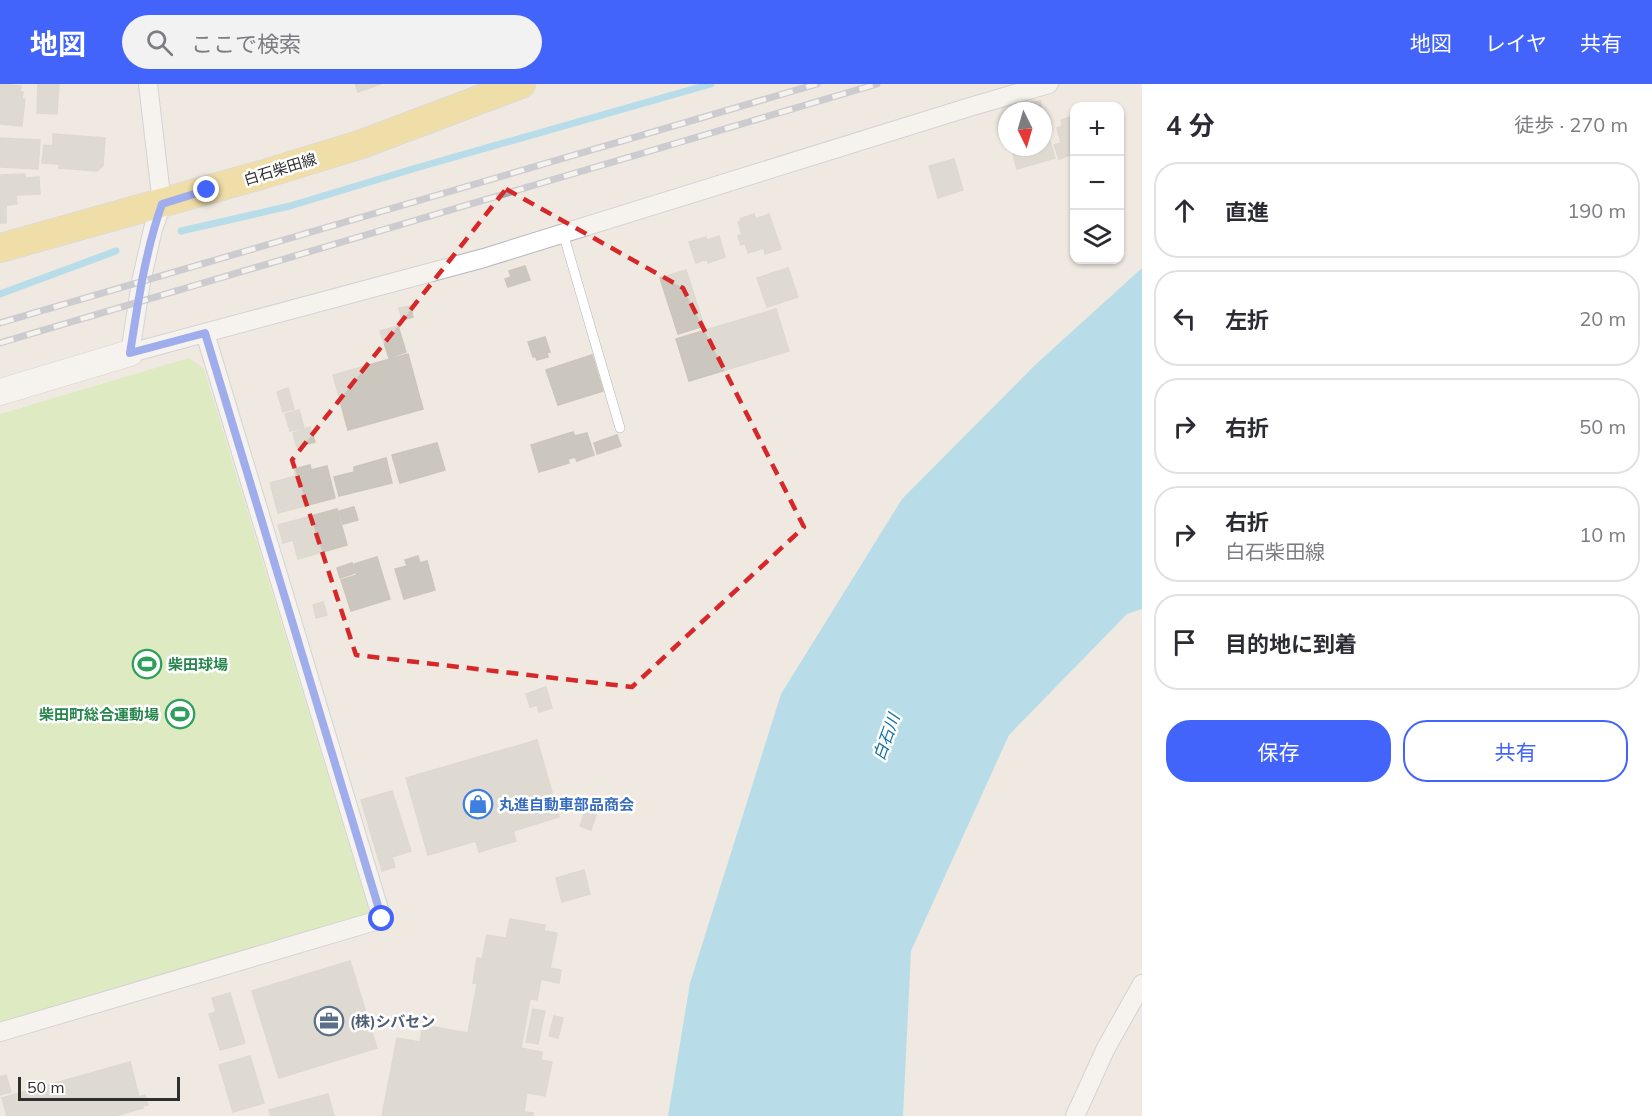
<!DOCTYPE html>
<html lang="ja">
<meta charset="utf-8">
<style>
:root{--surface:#fff;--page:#f2f2f3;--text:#2b2b33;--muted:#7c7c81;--line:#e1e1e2;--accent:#4264fb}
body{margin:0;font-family:Mulish,"Noto Sans JP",sans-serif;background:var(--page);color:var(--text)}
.controls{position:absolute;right:18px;top:18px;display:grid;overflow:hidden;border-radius:12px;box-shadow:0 2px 4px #0004}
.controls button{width:54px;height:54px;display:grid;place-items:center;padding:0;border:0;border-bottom:2px solid var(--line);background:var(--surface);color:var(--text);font:30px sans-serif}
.compass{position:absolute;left:998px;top:18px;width:54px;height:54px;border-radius:50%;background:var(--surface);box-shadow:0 2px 4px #0004;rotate:175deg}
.scale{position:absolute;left:18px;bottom:15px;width:162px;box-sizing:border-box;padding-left:6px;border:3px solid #2e2e2e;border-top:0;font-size:16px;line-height:21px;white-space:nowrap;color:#2e2e2e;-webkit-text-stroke:4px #fff;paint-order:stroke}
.stop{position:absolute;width:18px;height:18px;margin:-14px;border:4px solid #4264fb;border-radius:50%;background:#fff}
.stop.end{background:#4264fb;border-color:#fff;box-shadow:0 2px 6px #0008}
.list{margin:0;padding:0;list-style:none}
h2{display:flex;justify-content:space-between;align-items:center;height:78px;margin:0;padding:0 24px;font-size:26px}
h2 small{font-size:20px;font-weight:400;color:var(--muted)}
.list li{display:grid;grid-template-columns:39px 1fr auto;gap:18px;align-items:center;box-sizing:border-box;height:96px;margin:0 12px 12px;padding:0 12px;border:2px solid var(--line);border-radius:24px}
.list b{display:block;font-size:22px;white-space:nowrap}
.list p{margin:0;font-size:20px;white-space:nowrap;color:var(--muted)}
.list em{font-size:20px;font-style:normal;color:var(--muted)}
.actions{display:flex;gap:12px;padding:18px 24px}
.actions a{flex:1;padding:14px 0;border:2px solid var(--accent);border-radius:24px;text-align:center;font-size:21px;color:var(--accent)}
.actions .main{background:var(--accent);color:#fff}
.icon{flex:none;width:33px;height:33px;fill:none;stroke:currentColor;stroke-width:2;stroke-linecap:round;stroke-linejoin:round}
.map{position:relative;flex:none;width:1142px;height:1032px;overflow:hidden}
header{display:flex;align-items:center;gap:36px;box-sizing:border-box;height:84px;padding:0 30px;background:var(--accent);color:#fff}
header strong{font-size:28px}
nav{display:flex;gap:33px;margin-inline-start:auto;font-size:21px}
.search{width:420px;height:54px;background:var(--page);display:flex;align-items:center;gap:15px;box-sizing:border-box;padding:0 21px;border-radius:33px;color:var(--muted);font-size:22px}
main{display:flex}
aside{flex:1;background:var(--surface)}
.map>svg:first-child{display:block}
.pitch{fill:#c9ec9a}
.water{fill:#75cff0}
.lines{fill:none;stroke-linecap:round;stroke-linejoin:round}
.stream{stroke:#75cff0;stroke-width:7}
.building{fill:#cbc7bf;stroke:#cbc5ba;stroke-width:1.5}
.lane-casing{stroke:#b4b7c1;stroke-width:10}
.street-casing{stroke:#b4b7c1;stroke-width:20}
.secondary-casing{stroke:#b4b7c1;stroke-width:27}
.primary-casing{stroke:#c9c9c9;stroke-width:30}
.lane{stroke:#fff;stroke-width:9}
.street{stroke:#fff;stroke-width:18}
.secondary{stroke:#fff;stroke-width:26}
.primary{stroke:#f2d163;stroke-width:28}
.rail-casing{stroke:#a3a6b8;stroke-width:7}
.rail{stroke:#fff;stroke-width:4.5;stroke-dasharray:14;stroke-linecap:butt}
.route{stroke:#4264fb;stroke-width:8}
.marked{fill:none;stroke:#d62828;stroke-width:4.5;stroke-dasharray:12 8;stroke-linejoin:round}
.labels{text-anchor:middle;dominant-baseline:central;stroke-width:5;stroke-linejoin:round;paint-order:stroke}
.street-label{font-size:15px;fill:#2e2e2e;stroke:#fff}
.leisure-label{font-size:15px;font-weight:bold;fill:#27864d;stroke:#fff;text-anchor:start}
.shop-label{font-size:15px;font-weight:bold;fill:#366cbe;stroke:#fff;text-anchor:start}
.service-label{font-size:15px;font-weight:bold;fill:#4e5e75;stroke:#fff;text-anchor:start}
.water-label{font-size:16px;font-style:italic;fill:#0d6fa3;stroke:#fff}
</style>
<header>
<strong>地図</strong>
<div class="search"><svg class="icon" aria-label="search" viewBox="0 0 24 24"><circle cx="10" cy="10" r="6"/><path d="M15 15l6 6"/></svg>ここで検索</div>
<nav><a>地図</a><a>レイヤ</a><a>共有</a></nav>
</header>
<main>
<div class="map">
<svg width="1142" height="1032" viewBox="0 0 1142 1032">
<rect width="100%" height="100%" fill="#efe9e1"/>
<path class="pitch" d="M189 274 204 285 370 830 0 939V330Z"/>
<path class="water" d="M1142 184V525L1127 530 1009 651 911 867 903 1032H668L690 899 781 610 902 415 1035 281Z"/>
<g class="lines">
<g class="stream">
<path d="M181 147 290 122 416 84 711 0"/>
<path d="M0 210 116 167"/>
</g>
</g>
<g class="building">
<path d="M0 0 21 2 20 8H23L22 15H25L22 42 0 40Z"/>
<path d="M38 0H59L57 30 37 29Z"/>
<path d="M355 0H381L358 8Z"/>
<path d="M1040 17 1042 27H1027L1025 20Z"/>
<path d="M1074 32V70L1059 75 1054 61 1061 59 1057 44 1063 42 1061 36Z"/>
<path d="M1046 44 1055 74 1017 85 1011 63H1043V45Z"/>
<path d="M53 50 105 54 103 82 97 87 59 84V80L42 79 44 61 53 62Z"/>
<path d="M0 54 40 56 38 85 0 83Z"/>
<path d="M954 75 963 106 938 114 929 82Z"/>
<path d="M25 90V94L39 93 40 110 16 111 17 120 6 121V139H0L1 91Z"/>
<path d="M754 130 756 135 769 130 781 165 765 170 764 164 748 169 745 159 741 161 738 152 742 150 738 138 741 137 740 135Z"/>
<path d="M719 152 725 173 708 179 707 175 696 179 689 158 706 153 707 156Z"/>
<path d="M525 182 530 196 508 203 505 195 511 193 509 187Z"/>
<path d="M788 184 798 213 767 223 757 194Z"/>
<path d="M686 186 704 242 678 250 660 194Z"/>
<path d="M410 222 413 233 402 236 399 224Z"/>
<path d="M776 225 789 267 689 297 676 255Z"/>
<path d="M398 242 406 268 389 274 380 247Z"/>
<path d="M545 253 550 268 547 269 548 273 537 276 535 272 533 273 528 258Z"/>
<path d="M408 270 423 325 348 346 333 291Z"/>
<path d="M592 271 603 307 558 321 546 286Z"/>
<path d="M288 304 294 325 283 328 277 308Z"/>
<path d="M299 326 304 344 290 347 285 330Z"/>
<path d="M310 343 315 358 297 363 293 349Z"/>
<path d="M573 348 575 352 587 349 594 371 577 377 575 373 568 375 569 379 539 388 531 361Z"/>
<path d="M617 351 621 362 597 370 594 359Z"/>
<path d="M437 359 445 386 400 399 392 371Z"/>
<path d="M386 374 392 399 339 412 334 393 354 388V383Z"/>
<path d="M310 381 311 386 327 382 335 414 278 429 270 399 296 392 294 385Z"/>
<path d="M354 423 358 436 343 440 339 427Z"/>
<path d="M337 425 347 461 298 475 293 456 283 459 278 441Z"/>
<path d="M418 472 420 479 427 477 435 506 404 515 395 485 407 482 405 476Z"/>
<path d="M377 473 390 515 351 527 341 496 357 491 354 480Z"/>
<path d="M352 479 355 489 340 494 337 484Z"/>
<path d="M323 518 327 531 316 534 313 521Z"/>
<path d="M546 603 552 624 539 628 537 621 530 623 526 610Z"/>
<path d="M537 656 559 733 513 747 516 757 479 768 476 757 428 771 406 694Z"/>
<path d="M392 707 411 767 392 773 395 783 382 787 361 716Z"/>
<path d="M588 719 599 722 591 746 580 742Z"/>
<path d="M584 786 590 810 562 818 556 794Z"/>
<path d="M510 835 545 841 544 847 557 849 550 884 561 886 559 899 541 895 537 916 530 915 521 964 542 968 541 976 552 978 545 1012 527 1009 524 1028 533 1029V1032H382L397 954 420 958 423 941 468 949 477 900 473 899 477 874 482 875 487 851 506 854Z"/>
<path d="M350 877 377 964 279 994 252 907Z"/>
<path d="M230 909 245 959 220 966 209 930 216 928 212 914Z"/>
<path d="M533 925 545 927 538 960 526 958Z"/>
<path d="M554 932 563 934 558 954 549 952Z"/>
<path d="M250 972 264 1019 233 1028 219 981Z"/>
<path d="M130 978 139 1013 145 1011 148 1021 143 1022V1024L115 1032H7L2 1014Z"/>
<path d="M6 991 11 1008 0 1011V993Z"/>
<path d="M328 1010 334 1032H271L269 1026Z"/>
</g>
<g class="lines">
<g class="lane-casing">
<path id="lane" d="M563 149 620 344"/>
</g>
<g class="street-casing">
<g id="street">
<path d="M148 0 162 120 153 145 141 198 130 269 484 174 973 22 1049 0"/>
<path d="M0 948 382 835 205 249"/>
<path d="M1075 1032 1106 964 1142 900"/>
</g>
</g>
<g class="secondary-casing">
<path id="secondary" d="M0 308 130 269"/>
</g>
<g class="primary-casing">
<path id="primary" d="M0 164 261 91 362 60 521 0"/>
</g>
<use href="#lane" class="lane"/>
<use href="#street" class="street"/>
<use href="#secondary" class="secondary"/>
<use href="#primary" class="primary"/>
<g class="rail-casing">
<g id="rail">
<path d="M0 239 817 0"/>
<path d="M0 259 877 0"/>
</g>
</g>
<use href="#rail" class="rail"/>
</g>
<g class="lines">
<path class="route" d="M207 106 162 120C145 168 138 219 130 269L205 249 382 835"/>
</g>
<path d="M0 0H1142V1032H0ZM506 105 683 204 804 443 632 603 356 571 292 376Z" fill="#efe9e1" fill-opacity=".55" fill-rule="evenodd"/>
<path class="marked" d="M506 105 683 204 804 443 632 603 356 571 292 376Z"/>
<defs>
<g id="stadium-ring" transform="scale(1.5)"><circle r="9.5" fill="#fff" stroke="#2e9e5b" stroke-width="1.5"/><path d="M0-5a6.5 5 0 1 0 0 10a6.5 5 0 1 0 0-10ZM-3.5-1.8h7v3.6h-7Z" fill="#2e9e5b"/></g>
<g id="shop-ring" transform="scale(1.5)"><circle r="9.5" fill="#fff" stroke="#3f7fe0" stroke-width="1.5"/><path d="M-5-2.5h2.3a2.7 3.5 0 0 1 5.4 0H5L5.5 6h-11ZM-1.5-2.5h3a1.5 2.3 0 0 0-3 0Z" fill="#3f7fe0"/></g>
<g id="office-ring" transform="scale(1.5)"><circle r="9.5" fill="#fff" stroke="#5c6f8a" stroke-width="1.5"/><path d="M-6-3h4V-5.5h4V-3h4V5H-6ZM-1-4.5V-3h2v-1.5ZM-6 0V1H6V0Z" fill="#5c6f8a"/></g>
</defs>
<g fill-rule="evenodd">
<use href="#stadium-ring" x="147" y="580"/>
<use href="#stadium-ring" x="180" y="630"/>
<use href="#shop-ring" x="478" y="720"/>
<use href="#office-ring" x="329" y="937"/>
</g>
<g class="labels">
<g class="street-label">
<text transform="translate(280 85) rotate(-17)">白石柴田線</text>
</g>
<g class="leisure-label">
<text x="168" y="580">柴田球場</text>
<text x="159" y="630" text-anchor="end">柴田町総合運動場</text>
</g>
<g class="shop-label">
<text x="499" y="720">丸進自動車部品商会</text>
</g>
<g class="service-label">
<text x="350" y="937">(株)シバセン</text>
</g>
<g class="water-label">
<text transform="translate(886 653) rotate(-70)">白石川</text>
</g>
</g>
</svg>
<div class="controls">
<button>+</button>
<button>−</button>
<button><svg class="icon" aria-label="layers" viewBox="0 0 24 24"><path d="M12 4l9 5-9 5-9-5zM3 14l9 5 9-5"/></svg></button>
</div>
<svg class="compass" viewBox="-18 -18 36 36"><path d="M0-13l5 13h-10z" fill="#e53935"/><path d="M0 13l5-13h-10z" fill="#7c7c81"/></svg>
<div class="scale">50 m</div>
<div class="stop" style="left:382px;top:835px"></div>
<div class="stop end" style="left:207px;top:106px"></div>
</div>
<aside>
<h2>4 分<small>徒歩 · 270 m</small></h2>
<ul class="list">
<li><svg class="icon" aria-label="ahead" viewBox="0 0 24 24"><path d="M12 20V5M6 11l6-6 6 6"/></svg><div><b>直進</b></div><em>190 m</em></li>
<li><svg class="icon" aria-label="left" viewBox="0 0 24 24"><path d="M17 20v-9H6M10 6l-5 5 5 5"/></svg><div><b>左折</b></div><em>20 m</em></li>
<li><svg class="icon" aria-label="right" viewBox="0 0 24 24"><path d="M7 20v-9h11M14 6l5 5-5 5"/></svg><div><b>右折</b></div><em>50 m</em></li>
<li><svg class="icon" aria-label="right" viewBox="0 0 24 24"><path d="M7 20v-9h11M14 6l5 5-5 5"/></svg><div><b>右折</b><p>白石柴田線</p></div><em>10 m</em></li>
<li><svg class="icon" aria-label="arrive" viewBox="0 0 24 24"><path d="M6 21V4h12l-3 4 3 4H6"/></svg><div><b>目的地に到着</b></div></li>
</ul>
<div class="actions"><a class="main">保存</a><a>共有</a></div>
</aside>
</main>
